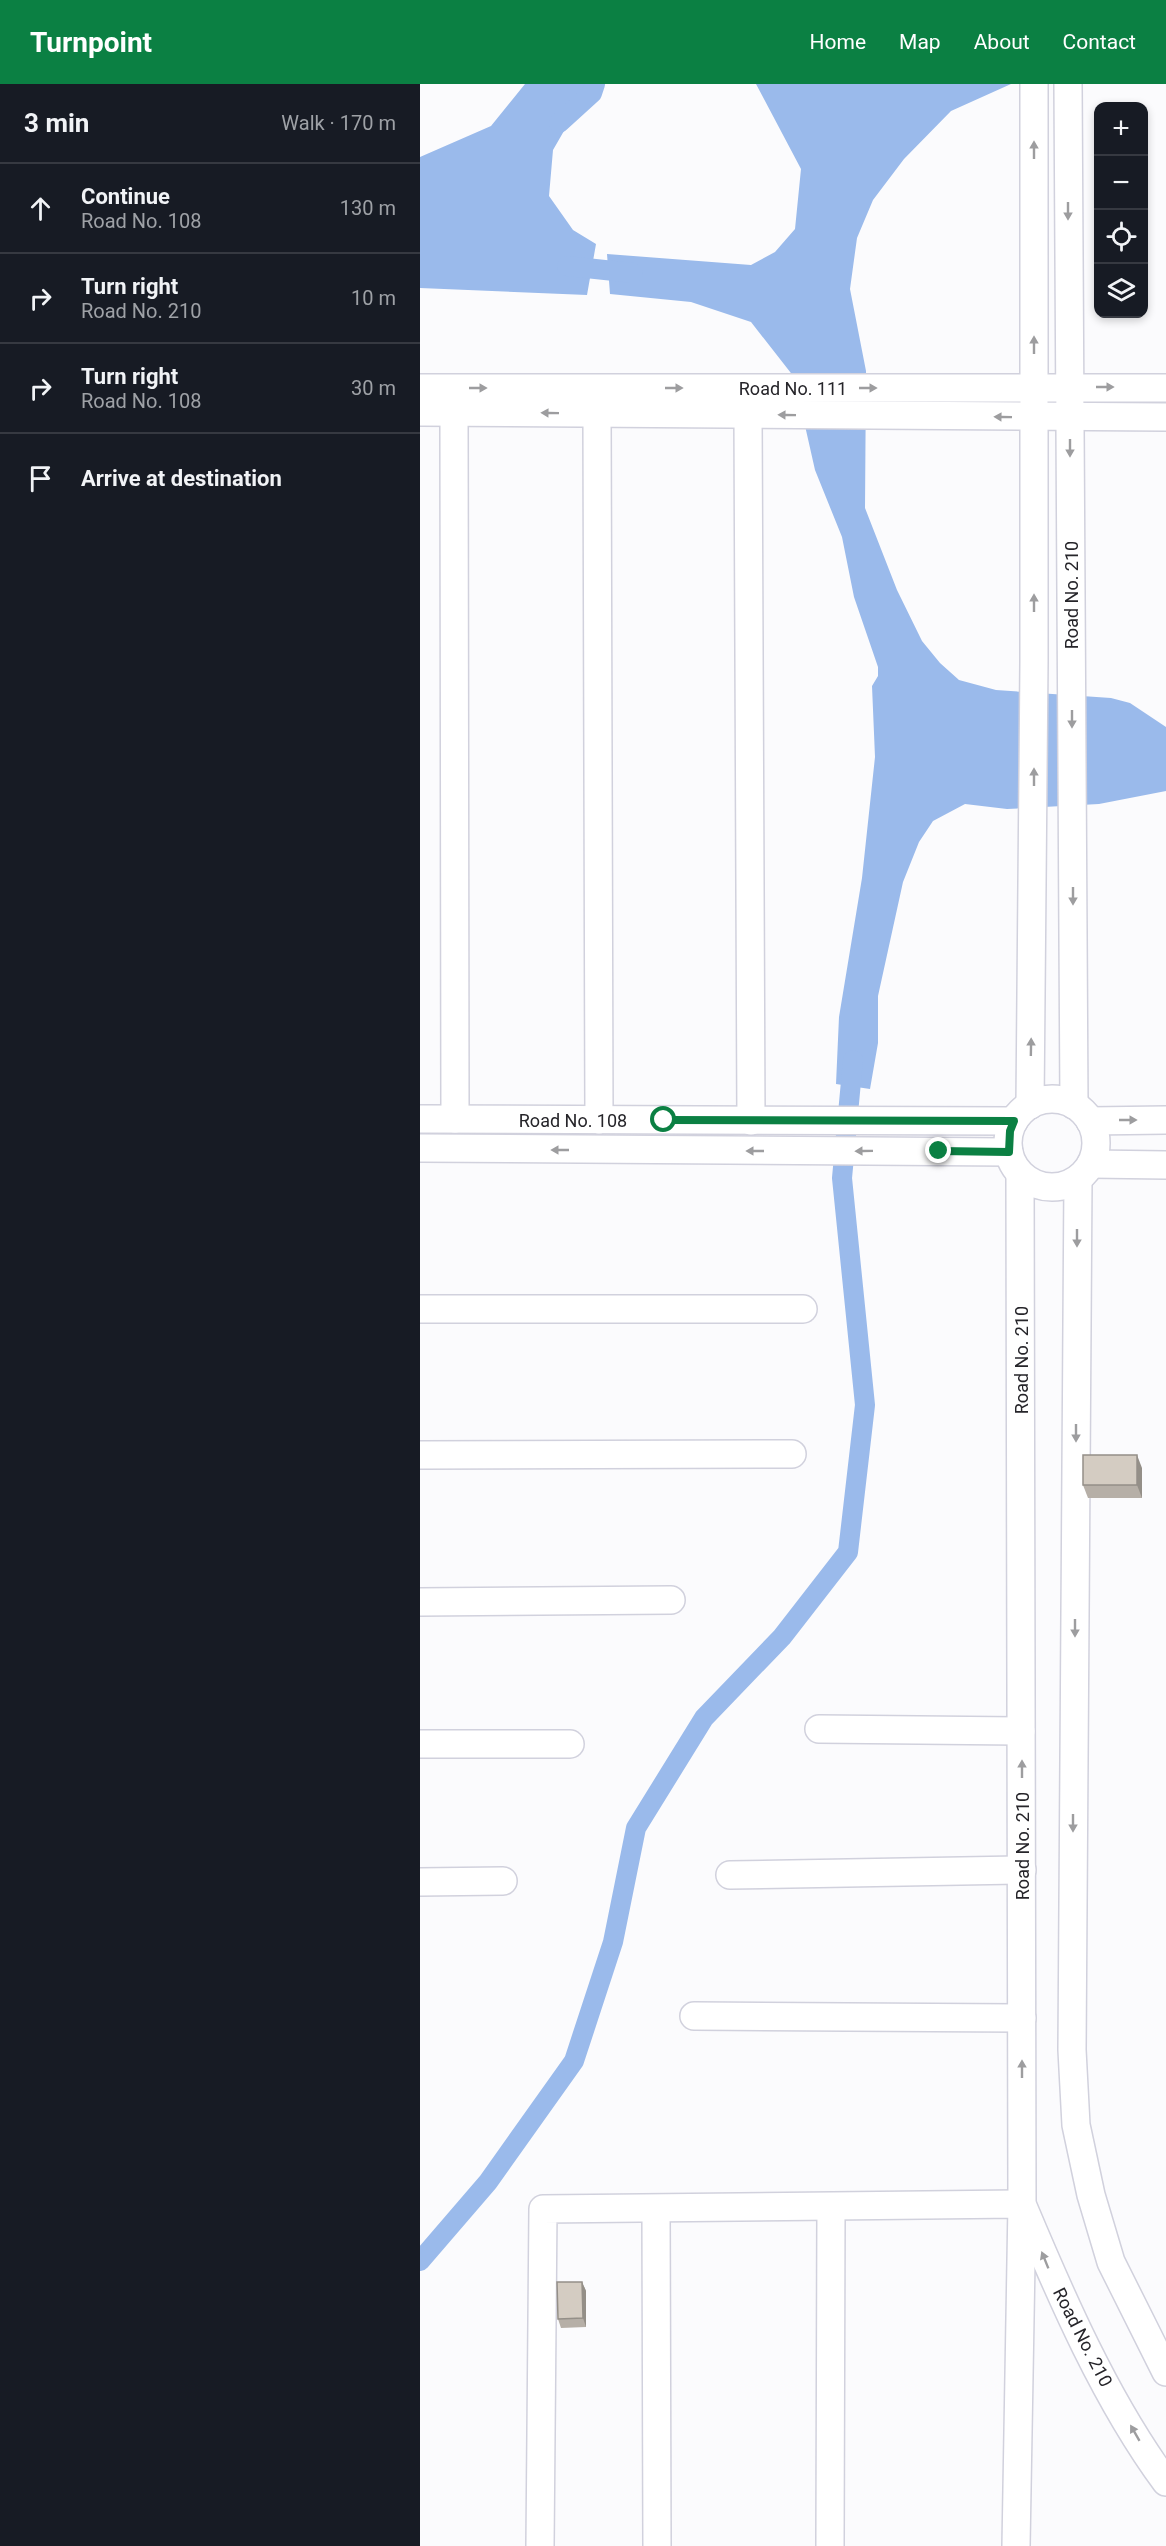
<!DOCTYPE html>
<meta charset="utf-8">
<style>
:root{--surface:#171b24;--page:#242831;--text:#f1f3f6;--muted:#9ea1a6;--line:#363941;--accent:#0b8043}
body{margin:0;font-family:Roboto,sans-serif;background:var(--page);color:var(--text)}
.controls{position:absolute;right:18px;top:18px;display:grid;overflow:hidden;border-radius:12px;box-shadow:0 3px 9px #0003}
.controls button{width:54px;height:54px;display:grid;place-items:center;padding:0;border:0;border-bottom:2px solid var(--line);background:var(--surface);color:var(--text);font:30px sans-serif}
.stop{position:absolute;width:18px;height:18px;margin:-14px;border:4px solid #0b8043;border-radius:50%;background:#fff}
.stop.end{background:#0b8043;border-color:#fff;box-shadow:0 2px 6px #0008}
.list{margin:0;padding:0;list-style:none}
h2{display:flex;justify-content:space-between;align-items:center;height:78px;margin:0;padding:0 24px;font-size:26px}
h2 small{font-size:20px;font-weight:400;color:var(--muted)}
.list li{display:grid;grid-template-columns:39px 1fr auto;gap:18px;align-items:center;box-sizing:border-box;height:90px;padding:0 24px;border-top:2px solid var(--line)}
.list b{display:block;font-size:22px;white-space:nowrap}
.list p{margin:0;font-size:20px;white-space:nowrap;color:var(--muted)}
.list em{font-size:20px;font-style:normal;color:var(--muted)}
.icon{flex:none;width:33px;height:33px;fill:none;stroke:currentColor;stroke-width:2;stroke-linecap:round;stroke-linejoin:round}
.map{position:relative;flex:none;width:746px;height:2462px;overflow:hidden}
header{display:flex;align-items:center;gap:36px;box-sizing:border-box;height:84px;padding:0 30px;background:var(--accent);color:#fff}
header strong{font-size:28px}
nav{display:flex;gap:33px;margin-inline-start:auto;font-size:21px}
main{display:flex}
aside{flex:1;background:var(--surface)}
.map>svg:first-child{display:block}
.water{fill:#9abaeb}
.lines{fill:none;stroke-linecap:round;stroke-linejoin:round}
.canal{stroke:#9abaeb;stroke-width:20}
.minor-casing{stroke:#d1d1dd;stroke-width:30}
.minor{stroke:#fff;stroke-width:27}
.wall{fill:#b6afa7}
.shaded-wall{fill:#948f88}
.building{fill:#d4ccc2;stroke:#948f88;stroke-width:1.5}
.oneway{fill:#9d9d9f}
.route{stroke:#0b8043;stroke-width:8}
.labels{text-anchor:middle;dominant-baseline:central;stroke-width:5;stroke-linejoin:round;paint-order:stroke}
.street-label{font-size:18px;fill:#26252a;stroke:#fff}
</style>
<header>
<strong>Turnpoint</strong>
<nav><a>Home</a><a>Map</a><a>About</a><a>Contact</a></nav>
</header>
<main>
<aside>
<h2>3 min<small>Walk · 170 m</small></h2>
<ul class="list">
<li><svg class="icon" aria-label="ahead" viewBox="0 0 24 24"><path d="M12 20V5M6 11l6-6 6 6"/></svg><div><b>Continue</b><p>Road No. 108</p></div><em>130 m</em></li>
<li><svg class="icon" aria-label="right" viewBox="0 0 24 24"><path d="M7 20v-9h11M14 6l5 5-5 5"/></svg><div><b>Turn right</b><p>Road No. 210</p></div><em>10 m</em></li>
<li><svg class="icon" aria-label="right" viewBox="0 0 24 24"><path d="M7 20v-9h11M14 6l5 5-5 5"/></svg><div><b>Turn right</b><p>Road No. 108</p></div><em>30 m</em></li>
<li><svg class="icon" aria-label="arrive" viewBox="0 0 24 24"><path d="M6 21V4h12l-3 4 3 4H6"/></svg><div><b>Arrive at destination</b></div></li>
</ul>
</aside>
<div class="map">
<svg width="746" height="2462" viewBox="0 0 746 2462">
<rect width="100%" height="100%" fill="#fbfbfd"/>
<g class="water">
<path d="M105 0H171L133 66 129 112 153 146 176 160 167 211 0 204V73L71 42Z"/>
<path d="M336 0H591L531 27 484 75 453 116 437 154 430 205 446 287 445 424 477 506 502 557 520 579 539 596 576 606 691 614 710 619 746 643V707L679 720 587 725 545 720 513 737 499 758 483 798 458 912V959L450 1005 416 1000 419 933 442 794 455 673 452 602 458 592V583L434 513 422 453 395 386 374 293 331 238 271 218 190 210 187 170 331 181 355 168 375 145 381 85Z"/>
</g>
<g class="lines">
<g class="canal">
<path d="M139 39 172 9 175 0"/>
<path d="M147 182 213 189"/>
<path d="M0 2177 68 2098 154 1977 193 1858 216 1744 284 1634 362 1553 428 1468 445 1321 422 1094 433 976"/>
</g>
<g class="minor-casing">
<g id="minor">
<path d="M648 0 654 1021"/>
<path d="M0 304H746"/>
<path d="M0 328 746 333"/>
<path d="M34 328 35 1035"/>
<path d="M177 330 179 1036"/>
<path d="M328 331 331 1037"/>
<circle cx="632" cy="1059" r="44"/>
<path d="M610 1021 614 578V0"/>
<path d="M0 1035 594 1037"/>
<path d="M670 1037 746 1036"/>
<path d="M0 1064 589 1068"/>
<path d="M671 1080 746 1081"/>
<path d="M600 1090 602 2120C641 2213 686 2317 746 2398"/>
<path d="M658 1095 652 1966 656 2041 671 2111 691 2178 746 2288"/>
<path d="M0 1225H383"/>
<path d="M0 1371 372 1370"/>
<path d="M0 1518 251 1516"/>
<path d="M399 1645 601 1647"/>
<path d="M0 1660H150"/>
<path d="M310 1791 602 1786"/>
<path d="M0 1798 83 1797"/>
<path d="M274 1932 602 1934"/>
<path d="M236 2125 237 2462"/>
<path d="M120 2462 123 2125 602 2120 596 2462"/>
<path d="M410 2462 411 2124"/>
</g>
</g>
<use href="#minor" class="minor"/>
</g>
<g class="wall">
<path d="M722 1384V1414H668L663 1401Z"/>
<path d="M162 2198 166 2207V2243L141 2244 138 2235Z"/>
</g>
<g class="shaded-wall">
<path d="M717 1371 722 1384V1414L717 1401Z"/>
<path d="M162 2198 166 2207V2243L163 2234Z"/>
</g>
<g class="building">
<rect x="663" y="1371" width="54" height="30"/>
<path d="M137 2198H162L163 2234 138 2235Z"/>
</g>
<defs><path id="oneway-solid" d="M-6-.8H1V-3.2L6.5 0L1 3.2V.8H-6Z" transform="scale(1.5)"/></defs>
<g class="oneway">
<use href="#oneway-solid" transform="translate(614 66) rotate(-90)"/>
<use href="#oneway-solid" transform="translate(648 127) rotate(90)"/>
<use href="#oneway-solid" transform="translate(614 261) rotate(-90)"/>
<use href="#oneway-solid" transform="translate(685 303)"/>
<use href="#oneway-solid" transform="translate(58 304)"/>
<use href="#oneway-solid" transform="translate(254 304)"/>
<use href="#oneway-solid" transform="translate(448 304)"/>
<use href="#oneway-solid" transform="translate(130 329) rotate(-179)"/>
<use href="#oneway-solid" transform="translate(367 331) rotate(-179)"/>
<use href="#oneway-solid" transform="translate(583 333) rotate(-179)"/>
<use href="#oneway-solid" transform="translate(650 364) rotate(90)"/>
<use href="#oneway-solid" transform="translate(614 519) rotate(-90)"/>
<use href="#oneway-solid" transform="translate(652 635) rotate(90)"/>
<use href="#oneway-solid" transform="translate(614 693) rotate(-90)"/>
<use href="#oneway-solid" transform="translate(653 812) rotate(90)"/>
<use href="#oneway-solid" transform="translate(611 963) rotate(-89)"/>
<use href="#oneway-solid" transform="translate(708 1036)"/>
<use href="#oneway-solid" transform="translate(140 1066) rotate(-180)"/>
<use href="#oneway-solid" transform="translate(335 1067) rotate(-180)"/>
<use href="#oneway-solid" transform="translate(444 1067) rotate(179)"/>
<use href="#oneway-solid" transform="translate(657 1154) rotate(90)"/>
<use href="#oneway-solid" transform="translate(656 1349) rotate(90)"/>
<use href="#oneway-solid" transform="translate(655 1544) rotate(90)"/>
<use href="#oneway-solid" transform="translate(602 1685) rotate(-90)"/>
<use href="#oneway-solid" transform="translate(653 1739) rotate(90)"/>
<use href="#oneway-solid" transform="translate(602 1985) rotate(-90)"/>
<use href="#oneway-solid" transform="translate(625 2176) rotate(-112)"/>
<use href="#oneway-solid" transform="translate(715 2349) rotate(-120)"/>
</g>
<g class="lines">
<path class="route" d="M244 1036 594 1037 590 1047 589 1068 519 1067"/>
</g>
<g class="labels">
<g class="street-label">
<text x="373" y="304">Road No. 111</text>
<text transform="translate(651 511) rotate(-90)">Road No. 210</text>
<text x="153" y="1036">Road No. 108</text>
<text transform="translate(601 1276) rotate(-90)">Road No. 210</text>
<text transform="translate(602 1762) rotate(-90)">Road No. 210</text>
<text transform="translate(663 2253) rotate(63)">Road No. 210</text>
</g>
</g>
</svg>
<div class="controls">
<button>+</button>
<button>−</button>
<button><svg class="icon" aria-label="locate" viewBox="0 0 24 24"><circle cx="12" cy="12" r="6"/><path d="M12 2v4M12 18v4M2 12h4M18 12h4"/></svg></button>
<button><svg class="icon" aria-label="layers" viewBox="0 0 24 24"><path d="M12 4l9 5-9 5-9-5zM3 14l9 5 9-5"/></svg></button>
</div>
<div class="stop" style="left:244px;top:1036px"></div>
<div class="stop end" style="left:519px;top:1067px"></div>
</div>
</main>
